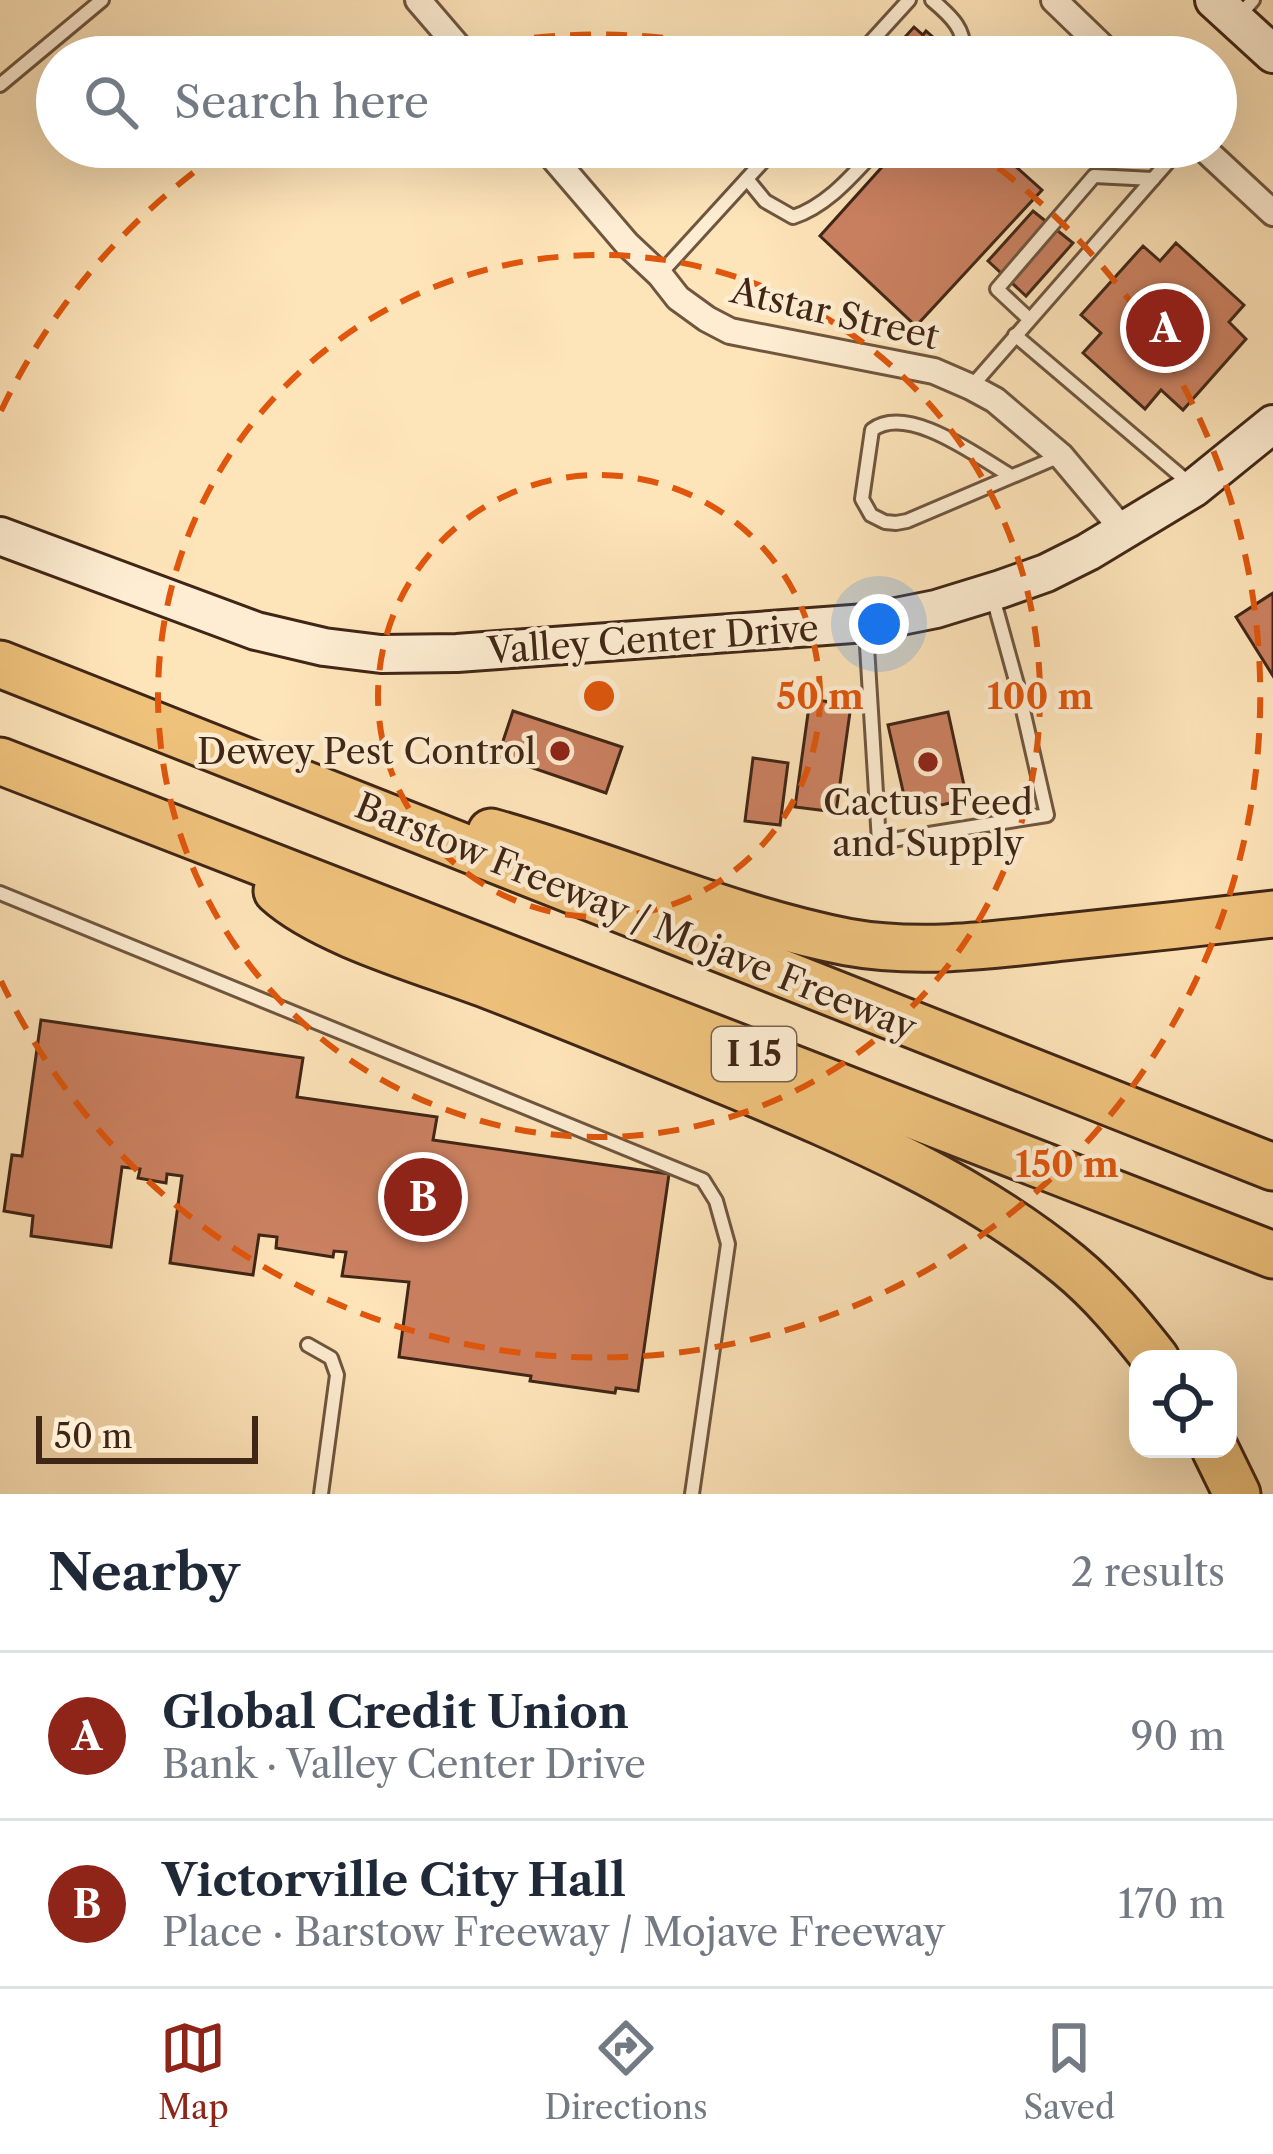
<!DOCTYPE html>
<meta charset="utf-8">
<style>
:root{--surface:#fff;--page:#f2f2f3;--text:#1f2937;--muted:#747a83;--line:#e0e1e3;--accent:#8f2418}
body{margin:0;font-family:"Libre Caslon Text",serif;background:var(--page);color:var(--text)}
.controls{position:absolute;right:36px;bottom:36px;display:grid;overflow:hidden;border-radius:24px;box-shadow:0 12px 48px #0002}
.controls button{width:108px;height:108px;display:grid;place-items:center;padding:0;border:0;border-bottom:3px solid var(--line);background:var(--surface);color:var(--text);font:60px sans-serif}
.scale{position:absolute;left:36px;bottom:30px;width:222px;box-sizing:border-box;padding-left:12px;border:6px solid #402616;border-top:0;font-size:33px;line-height:42px;white-space:nowrap;color:#402616;-webkit-text-stroke:9px #feedd2;paint-order:stroke}
.you{position:absolute;left:879px;top:624px;width:42px;height:42px;margin:-30px;border:9px solid #fff;border-radius:50%;background:#1a73e8;box-shadow:0 0 0 18px #1a73e833}
.badge{display:grid;place-items:center;width:78px;height:78px;border-radius:50%;background:var(--accent);color:#fff;font-size:39px;font-weight:700}
.pin{position:absolute;translate:-50% -50%;border:6px solid #fff;box-shadow:0 3px 12px #0006}
.list{margin:0;padding:0;list-style:none}
h2{display:flex;justify-content:space-between;align-items:center;height:156px;margin:0;padding:0 48px;font-size:51px}
h2 small{font-size:39px;font-weight:400;color:var(--muted)}
.list li{display:grid;grid-template-columns:78px 1fr auto;gap:36px;align-items:center;box-sizing:border-box;height:168px;padding:0 48px;border-top:3px solid var(--line)}
.list b{display:block;font-size:45px;white-space:nowrap}
.list p{margin:0;font-size:39px;white-space:nowrap;color:var(--muted)}
.list em{font-size:39px;font-style:normal;color:var(--muted)}
.icon{flex:none;width:66px;height:66px;fill:none;stroke:currentColor;stroke-width:2;stroke-linecap:round;stroke-linejoin:round}
.map{position:relative;flex:none;width:1273px;height:1494px;overflow:hidden}
.search{position:absolute;background:var(--surface);box-shadow:0 12px 48px #0002;left:36px;right:36px;top:36px;height:132px;display:flex;align-items:center;gap:30px;box-sizing:border-box;padding:0 42px;border-radius:66px;color:var(--muted);font-size:45px}
.sheet{height:492px;background:var(--surface)}
nav{display:flex;justify-content:space-around;align-items:center;box-sizing:border-box;height:168px;border-top:3px solid var(--line);background:var(--surface);font-size:33px;color:var(--muted)}
nav a{display:grid;justify-items:center;gap:6px}
nav .on{color:var(--accent)}
.map>svg:first-child{display:block}
.building{fill:#cb8161;stroke:#402616;stroke-width:3}
.lines{fill:none;stroke-linecap:round;stroke-linejoin:round}
.lane-casing{stroke:#70563f;stroke-width:18}
.street-casing{stroke:#70563f;stroke-width:30}
.secondary-casing{stroke:#402616;stroke-width:42}
.highway-casing{stroke:#402616;stroke-width:51}
.lane{stroke:#feedd2;stroke-width:12}
.street{stroke:#feedd2;stroke-width:24}
.secondary{stroke:#feedd2;stroke-width:36}
.highway{stroke:#efc27c;stroke-width:45}
.ring{fill:none;stroke:#e0560c;stroke-width:6;stroke-dasharray:21 15}
.poi-dot{fill:#8f2418;stroke:#feedd2;stroke-width:4.5}
.labels{text-anchor:middle;dominant-baseline:central;stroke-width:9;stroke-linejoin:round;paint-order:stroke}
.shield{fill:#feedd2;stroke:#79624e;stroke-width:3}
.shield-label{font-size:33px;font-weight:bold;fill:#402616}
.street-label{font-size:36px;fill:#402616;stroke:#feedd2}
.poi-label{font-size:36px;fill:#402616;stroke:#feedd2;text-anchor:end}
.centre{fill:#e0560c;stroke:#feedd2;stroke-width:6}
.ring-label{font-size:36px;text-anchor:middle;font-weight:bold;fill:#e0560c;stroke:#feedd2;stroke-width:9;stroke-linejoin:round;paint-order:stroke}
</style>
<div class="map">
<svg width="1273" height="1494" viewBox="0 0 1273 1494">
<rect width="100%" height="100%" fill="#fee4b9"/>
<filter id="stains"><feTurbulence type="fractalNoise" baseFrequency=".00167" numOctaves="4"/><feColorMatrix values="0 0 0 0 .2 0 0 0 0 .09 0 0 0 0 .02 0 0 0 .5 -.17"/></filter>
<radialGradient id="worn" r=".72"><stop offset=".6" stop-color="#630" stop-opacity="0"/><stop offset="1" stop-color="#630" stop-opacity=".3"/></radialGradient>
<g class="building">
<path d="M914 27 923 35 926 31 943 46 937 51 944 57H887Z"/>
<path d="M900 147H994L1042 190 916 326 820 236Z"/>
<path d="M1033 211 1073 243 1026 296 988 261Z"/>
<path d="M1176 243 1244 305 1229 322 1246 339 1183 410 1161 390 1145 409 1083 353 1101 333 1081 315 1143 246 1160 261Z"/>
<path d="M1273 593V676L1236 617Z"/>
<path d="M810 699 851 705 836 812 795 807Z"/>
<path d="M513 711 622 747 606 793 498 756Z"/>
<path d="M948 712 967 799 908 813 888 725Z"/>
<path d="M753 758 788 763 780 825 745 821Z"/>
<path d="M41 1020 303 1058 297 1097 437 1117 433 1140 669 1174 638 1391 616 1388 615 1393 530 1381 531 1376 399 1357 409 1282 342 1276 346 1252 334 1251 333 1257 276 1248 277 1237 259 1235 253 1275 170 1263 182 1176 167 1174 166 1183 138 1178 140 1169 122 1167 111 1247 31 1236 33 1216 4 1211 12 1155 22 1156Z"/>
</g>
<g class="lines">
<g class="lane-casing">
<g id="lane">
<path d="M932 0C951 16 968 31 962 57"/>
<path d="M1237 19 1253 0"/>
<path d="M857 57 909 0"/>
<path d="M1069 57 1090 34"/>
<path d="M0 85 102 0"/>
<path d="M747 179 765 201 793 217C829 205 853 174 879 147"/>
<path d="M660 274 776 147"/>
<path d="M1029 319 997 289 1094 176 1153 179"/>
<path d="M1015 335 1189 483"/>
<path d="M971 387 1181 147"/>
<path d="M1011 476C978 457 908 403 872 430L862 499 871 515 885 522 896 523 907 521 1060 456"/>
<path d="M866 630 879 842 1047 815 1018 688 992 594"/>
<path d="M0 893 703 1180 716 1201 728 1244 692 1494"/>
<path d="M308 1345 331 1358 337 1375 321 1494"/>
</g>
</g>
<g class="street-casing">
<g id="street">
<path d="M418 0 467 57"/>
<path d="M1054 0 1113 57"/>
<path d="M544 147 627 244 660 275 678 298 707 319 730 331 934 371 971 387 995 400 1061 456 1124 531"/>
<path d="M1202 147 1273 213"/>
</g>
</g>
<g class="secondary-casing">
<g id="secondary">
<path d="M1214 0 1273 54"/>
<path d="M0 536 256 631 324 647 381 654 457 653 866 623 936 609 1001 589 1046 573 1088 552 1194 488 1273 424"/>
</g>
</g>
<g class="highway-casing">
<g id="highway">
<path d="M0 664 1273 1167"/>
<path d="M0 761 1273 1255"/>
<path d="M491 832C611 865 725 918 847 942 918 955 994 945 1065 937 1134 930 1204 922 1273 914"/>
<path d="M277 891C324 934 431 963 493 987 576 1019 658 1053 740 1087 854 1135 972 1185 1069 1265 1102 1292 1129 1325 1156 1359"/>
<path d="M1215 1449 1237 1494"/>
</g>
</g>
<use href="#lane" class="lane"/>
<use href="#street" class="street"/>
<use href="#secondary" class="secondary"/>
<use href="#highway" class="highway"/>
</g>
<g class="ring">
<circle cx="599" cy="696" r="221"/>
<circle cx="599" cy="696" r="441"/>
<path d="M1 411A662 662 0 0 1 229 147M428 57A662 662 0 0 1 770 57M969 147A662 662 0 1 1 1 981"/>
</g>
<g class="poi-dot">
<circle cx="560" cy="751" r="12"/>
<circle cx="928" cy="762" r="12"/>
</g>
<g class="labels">
<rect class="shield" x="712" y="1027" width="84" height="54" rx="9"/>
<g class="shield-label">
<text x="754" y="1054">I 15</text>
</g>
<g class="street-label">
<text transform="translate(835 313) rotate(13)">Atstar Street</text>
<text transform="translate(653 639) rotate(-4)">Valley Center Drive</text>
<text transform="translate(636 916) rotate(22)">Barstow Freeway / Mojave Freeway</text>
</g>
<g class="poi-label">
<text x="536" y="751">Dewey Pest Control</text>
<text x="928" y="802" text-anchor="middle">Cactus Feed<tspan x="928" dy="41">and Supply</tspan></text>
</g>
</g>
<circle cx="599" cy="696" r="18" class="centre"/>
<g class="ring-label">
<text x="820" y="709">50 m</text>
<text x="1040" y="709">100 m</text>
<text x="1067" y="1177">150 m</text>
</g>
<rect width="100%" height="100%" filter="url(#stains)"/>
<rect width="100%" height="100%" fill="url(#worn)"/>
</svg>
<div class="controls">
<button><svg class="icon" aria-label="locate" viewBox="0 0 24 24"><circle cx="12" cy="12" r="6"/><path d="M12 2v4M12 18v4M2 12h4M18 12h4"/></svg></button>
</div>
<div class="scale">50 m</div>
<div class="you"></div>
<div class="pin badge" style="left:1165px;top:328px">A</div>
<div class="pin badge" style="left:423px;top:1197px">B</div>
<div class="search"><svg class="icon" aria-label="search" viewBox="0 0 24 24"><circle cx="10" cy="10" r="6"/><path d="M15 15l6 6"/></svg>Search here</div>
</div>
<section class="sheet">
<h2>Nearby<small>2 results</small></h2>
<ul class="list">
<li><span class="badge">A</span><div><b>Global Credit Union</b><p>Bank · Valley Center Drive</p></div><em>90 m</em></li>
<li><span class="badge">B</span><div><b>Victorville City Hall</b><p>Place · Barstow Freeway / Mojave Freeway</p></div><em>170 m</em></li>
</ul>
</section>
<nav>
<a class="on"><svg class="icon" aria-label="map" viewBox="0 0 24 24"><path d="M3 6l6-2 6 2 6-2v14l-6 2-6-2-6 2zM9 4v14M15 6v14"/></svg>Map</a>
<a><svg class="icon" aria-label="directions" viewBox="0 0 24 24"><path d="M12 3l9 9-9 9-9-9zM9 14v-3h6M13 9l2 2-2 2"/></svg>Directions</a>
<a><svg class="icon" aria-label="saved" viewBox="0 0 24 24"><path d="M7 4h10v16l-5-4-5 4z"/></svg>Saved</a>
</nav>
